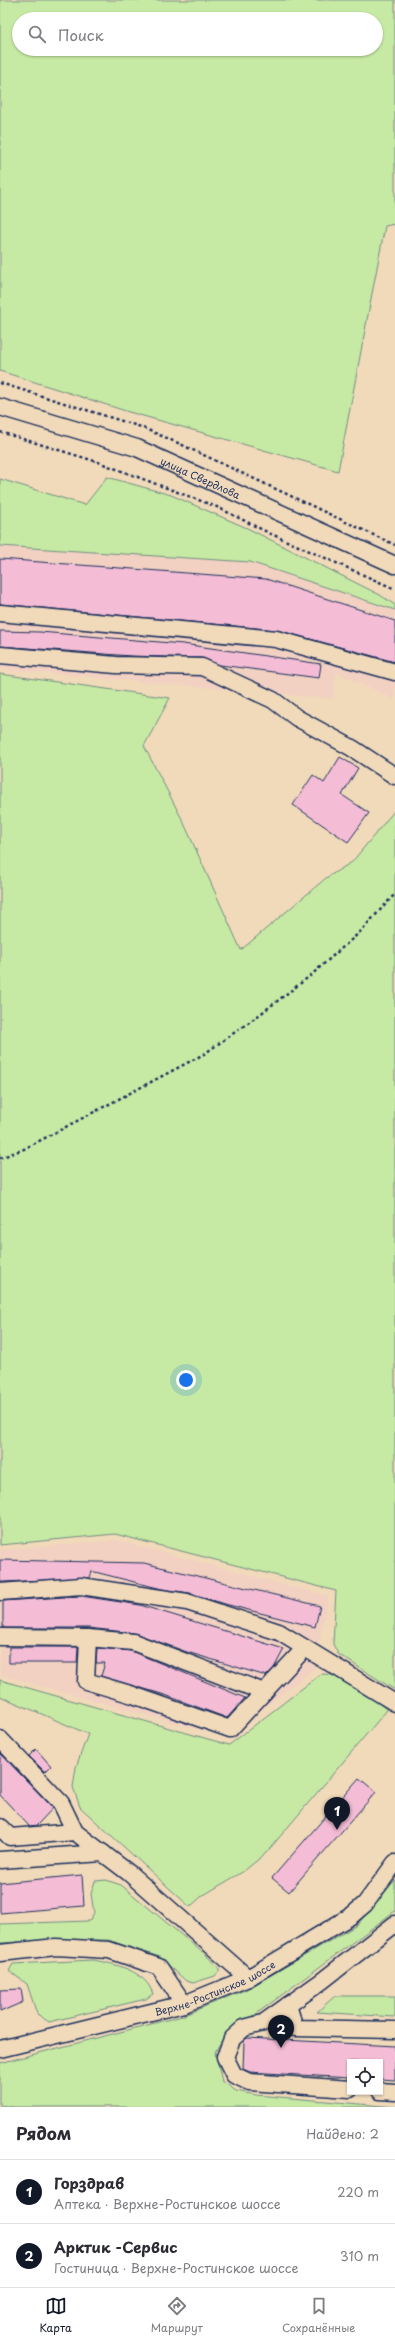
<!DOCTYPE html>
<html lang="ru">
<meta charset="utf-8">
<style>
:root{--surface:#fff;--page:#f2f2f3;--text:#2b2b33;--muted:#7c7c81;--line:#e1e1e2;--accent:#111827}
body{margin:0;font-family:"Playpen Sans",sans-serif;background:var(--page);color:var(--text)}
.controls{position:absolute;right:12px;bottom:12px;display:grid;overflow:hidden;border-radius:0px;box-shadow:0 1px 3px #0004}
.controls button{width:36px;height:36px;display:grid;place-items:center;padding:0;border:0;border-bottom:1px solid var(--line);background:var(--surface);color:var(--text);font:20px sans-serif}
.you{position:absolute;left:186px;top:1380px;width:14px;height:14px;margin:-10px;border:3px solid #fff;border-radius:50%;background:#1a73e8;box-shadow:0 0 0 6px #1a73e833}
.badge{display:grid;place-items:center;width:26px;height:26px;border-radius:50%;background:var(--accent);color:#fff;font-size:13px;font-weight:700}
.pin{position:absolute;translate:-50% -33px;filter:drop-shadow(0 1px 2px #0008)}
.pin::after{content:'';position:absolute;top:21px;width:14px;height:12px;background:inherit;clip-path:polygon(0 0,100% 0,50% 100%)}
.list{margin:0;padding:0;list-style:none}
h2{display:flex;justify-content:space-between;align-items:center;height:52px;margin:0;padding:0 16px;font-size:17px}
h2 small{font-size:13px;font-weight:400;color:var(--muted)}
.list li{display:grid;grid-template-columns:26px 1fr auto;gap:12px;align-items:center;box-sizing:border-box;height:64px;padding:0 16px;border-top:1px solid var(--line)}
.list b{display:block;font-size:15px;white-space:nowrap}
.list p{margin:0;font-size:13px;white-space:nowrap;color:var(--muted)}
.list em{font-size:13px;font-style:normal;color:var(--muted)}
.icon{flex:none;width:22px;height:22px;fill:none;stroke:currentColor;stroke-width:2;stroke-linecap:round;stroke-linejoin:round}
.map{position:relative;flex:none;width:395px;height:2107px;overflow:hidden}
.search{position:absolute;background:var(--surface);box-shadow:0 1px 3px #0004;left:12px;right:12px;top:12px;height:44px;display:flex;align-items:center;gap:10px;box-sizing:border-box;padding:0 14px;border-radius:22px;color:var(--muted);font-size:15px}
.sheet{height:180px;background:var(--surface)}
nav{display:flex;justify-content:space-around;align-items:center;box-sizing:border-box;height:56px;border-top:1px solid var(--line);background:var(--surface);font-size:11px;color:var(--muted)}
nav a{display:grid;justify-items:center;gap:2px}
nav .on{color:var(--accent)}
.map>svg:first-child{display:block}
.built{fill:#f2d1c2}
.green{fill:#c6eaa4;stroke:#708c81;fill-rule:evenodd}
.building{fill:#f4bdd5;stroke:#1b2f5e}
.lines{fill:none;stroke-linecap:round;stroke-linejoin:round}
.minor-casing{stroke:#1b2f5e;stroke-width:19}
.path{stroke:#1b2f5e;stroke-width:2.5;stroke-dasharray:3 3;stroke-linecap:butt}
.minor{stroke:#f1daba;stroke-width:16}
.labels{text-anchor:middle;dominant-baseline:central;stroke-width:3;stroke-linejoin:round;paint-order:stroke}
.street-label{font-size:10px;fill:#1b2f5e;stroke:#f1daba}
</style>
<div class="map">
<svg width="395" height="2107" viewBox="0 0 395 2107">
<rect width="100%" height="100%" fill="#f1daba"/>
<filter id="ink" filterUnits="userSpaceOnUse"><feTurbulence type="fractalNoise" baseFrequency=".025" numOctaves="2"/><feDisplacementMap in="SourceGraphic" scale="8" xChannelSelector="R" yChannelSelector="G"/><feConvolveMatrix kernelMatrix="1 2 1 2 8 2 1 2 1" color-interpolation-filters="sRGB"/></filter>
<g filter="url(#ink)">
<g class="built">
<path d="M0 546 250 562 395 610V700L336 672 333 699 0 669Z"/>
<path d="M116 1540 329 1596 313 1670 226 1737 0 1675V1550Z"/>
</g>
<g class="green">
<path d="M0 0H395V224L385 226 338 471 129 412 0 371ZM19 19H376V49H19Z"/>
<path d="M107 477 171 495 247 528 380 595 395 605V610L250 562 0 546V479L85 505Z"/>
<path d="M0 674 170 698 144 746 183 821 241 950 326 878 352 862 395 810V1690L338 1654 333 1644 336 1591 115 1534 0 1545Z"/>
<path d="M321 1674C346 1674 369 1695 387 1710L266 1853 244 1871 202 1896 190 1907 80 1807 73 1787 76 1767 88 1734 0 1696V1680L229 1745Z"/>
<path d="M106 1880 121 1885 208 1957 220 1970 215 1976 193 1983 186 1981 160 1957 108 1940H53L0 1943V1924L89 1921 94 1913 91 1894 95 1881Z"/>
<path d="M395 1880V1911L252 2017C234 2023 224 2035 215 2052L222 2081 236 2091 256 2095 395 2107H14L0 2105V2063L182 2016 247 1989 357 1925Z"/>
<path d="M93 1960C115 1964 145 1970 153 1994L146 1999 49 2022 37 2014 27 1984 9 1971 13 1964Z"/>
<path d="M335 1996H395V2017L317 2012Z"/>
</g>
<g class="building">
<path d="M0 559 266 579 395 621V662L277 630 0 604Z"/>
<path d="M0 631 40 632 183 644 321 664 319 678 220 665 202 658 131 656 0 646Z"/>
<path d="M340 757 358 768 342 795 369 813 348 842 293 805 313 775 324 783Z"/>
<path d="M0 1560 144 1563 320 1606 315 1627 225 1604 190 1593 162 1589 91 1571 89 1578 3 1582H0Z"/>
<path d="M81 1596 140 1605 284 1649 274 1668 266 1676 187 1652 134 1633 88 1628H3V1601Z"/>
<path d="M9 1647H78L77 1663H9Z"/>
<path d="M97 1648 131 1651 245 1698 227 1718 165 1695 101 1676 105 1663H96Z"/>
<path d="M36 1749 51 1766 45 1772 29 1756Z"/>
<path d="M0 1753 53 1808 37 1825 29 1826 0 1795Z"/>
<path d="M359 1778 376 1792 289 1892 272 1878Z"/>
<path d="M82 1875 84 1906 0 1913V1883Z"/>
<path d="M21 1989 23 2002 0 2012V1990Z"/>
<path d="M247 2038 395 2046V2080L380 2079V2062H350V2078L250 2072 243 2069 244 2041Z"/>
</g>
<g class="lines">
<g class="minor-casing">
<g id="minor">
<path id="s1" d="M0 407 137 448 395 565"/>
<path d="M0 613 276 639 395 672"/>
<path d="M0 655 116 665 202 667 273 700 297 718 352 748 395 776"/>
<path d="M0 1592 81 1586 187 1602 279 1632 395 1703"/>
<path d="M0 1637 88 1638 133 1642 264 1692 305 1648"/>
<path d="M88 1638 86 1681 133 1695 230 1729 264 1692"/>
<path d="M0 1739 61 1803 75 1832"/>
<path d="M0 1827 10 1837 75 1832 129 1873 248 1978"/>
<path d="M0 1860 103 1853"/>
<path d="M0 1953 56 1947 109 1950 159 1967 184 2004"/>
<path d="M288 2005 295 2028 395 2030"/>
<path id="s2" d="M0 2049 184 2004 248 1978 351 1916 365 1904 395 1863"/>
<path d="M350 2089 249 2082 234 2075 225 2057 232 2039 244 2028 263 2023 322 1981 395 1924"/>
<path d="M380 2091 395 2092"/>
</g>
</g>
<g class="path">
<path d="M0 383 141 427 178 443 395 545"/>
<path d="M0 432 98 462 217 507 269 533 395 589"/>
<path d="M0 1158 24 1149 204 1054 255 1018 310 976 359 933 395 894"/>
</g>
<use href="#minor" class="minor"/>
</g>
</g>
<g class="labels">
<g class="street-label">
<text stroke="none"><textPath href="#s1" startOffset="213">улица Свердлова</textPath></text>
<text stroke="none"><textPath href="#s2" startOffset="224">Верхне-Ростинское шоссе</textPath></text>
</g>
</g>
</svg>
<div class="controls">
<button><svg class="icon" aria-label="locate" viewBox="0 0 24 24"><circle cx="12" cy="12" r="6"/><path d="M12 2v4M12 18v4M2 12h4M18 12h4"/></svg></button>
</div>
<div class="you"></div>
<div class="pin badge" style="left:337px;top:1830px">1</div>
<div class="pin badge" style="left:281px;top:2048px">2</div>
<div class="search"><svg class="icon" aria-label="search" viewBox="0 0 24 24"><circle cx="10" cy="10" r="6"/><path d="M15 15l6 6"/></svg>Поиск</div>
</div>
<section class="sheet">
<h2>Рядом<small>Найдено: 2</small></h2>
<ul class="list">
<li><span class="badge">1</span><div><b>Горздрав</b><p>Аптека · Верхне-Ростинское шоссе</p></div><em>220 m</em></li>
<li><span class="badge">2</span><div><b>Арктик -Сервис</b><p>Гостиница · Верхне-Ростинское шоссе</p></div><em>310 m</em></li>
</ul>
</section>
<nav>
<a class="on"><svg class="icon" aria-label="map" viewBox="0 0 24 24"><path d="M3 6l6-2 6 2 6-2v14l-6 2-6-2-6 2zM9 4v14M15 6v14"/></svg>Карта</a>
<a><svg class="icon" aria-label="directions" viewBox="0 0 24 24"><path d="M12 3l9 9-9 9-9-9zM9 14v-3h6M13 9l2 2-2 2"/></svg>Маршрут</a>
<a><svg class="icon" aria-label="saved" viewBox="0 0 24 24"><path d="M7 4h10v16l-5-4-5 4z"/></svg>Сохранённые</a>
</nav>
